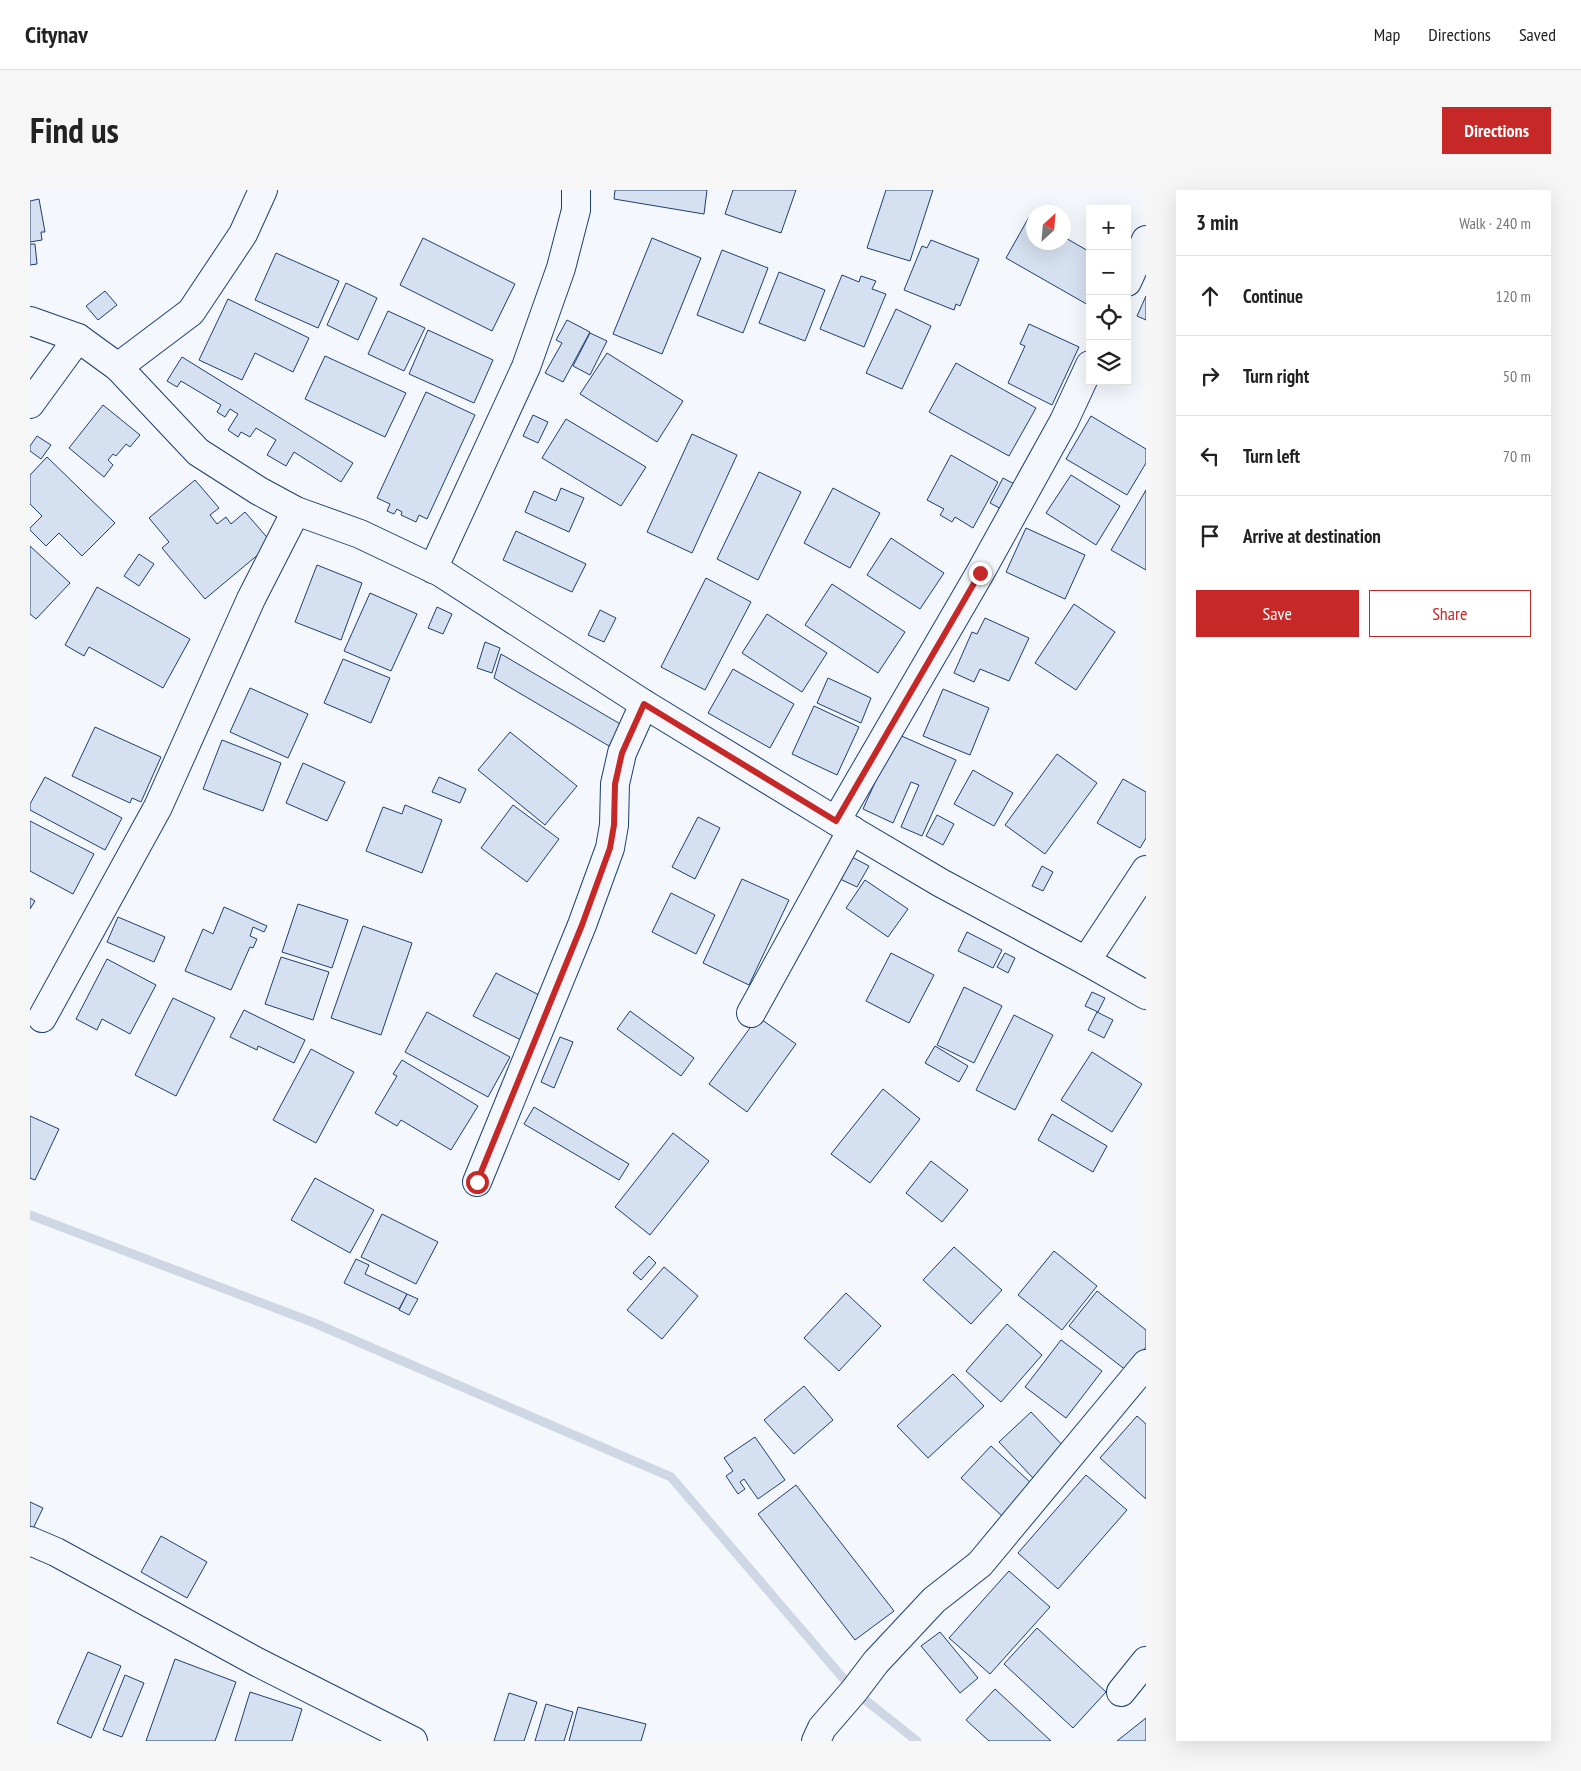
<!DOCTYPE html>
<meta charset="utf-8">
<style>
:root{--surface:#fff;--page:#f6f6f6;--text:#222;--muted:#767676;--line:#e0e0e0;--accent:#c62828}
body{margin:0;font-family:"PT Sans Narrow",sans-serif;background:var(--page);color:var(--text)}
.controls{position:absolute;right:15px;top:15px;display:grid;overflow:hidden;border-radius:0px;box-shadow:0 5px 20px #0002}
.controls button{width:45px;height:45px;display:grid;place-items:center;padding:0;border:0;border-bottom:1px solid var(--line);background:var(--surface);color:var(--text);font:25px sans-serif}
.compass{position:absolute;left:996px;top:15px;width:45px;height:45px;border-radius:50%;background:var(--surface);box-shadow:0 5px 20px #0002;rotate:26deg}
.stop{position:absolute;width:15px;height:15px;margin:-11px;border:4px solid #c62828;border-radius:50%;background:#fff}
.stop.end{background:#c62828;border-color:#fff;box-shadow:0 1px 5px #0008}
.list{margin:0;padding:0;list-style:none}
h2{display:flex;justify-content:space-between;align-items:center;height:65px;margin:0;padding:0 20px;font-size:21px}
h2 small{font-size:16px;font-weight:400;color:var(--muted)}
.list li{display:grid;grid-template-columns:32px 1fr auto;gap:15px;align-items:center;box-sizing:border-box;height:80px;padding:0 20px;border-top:1px solid var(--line)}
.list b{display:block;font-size:19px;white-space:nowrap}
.list em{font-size:16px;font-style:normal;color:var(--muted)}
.actions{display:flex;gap:10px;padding:15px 20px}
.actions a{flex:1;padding:11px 0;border:1px solid var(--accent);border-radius:0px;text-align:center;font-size:18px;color:var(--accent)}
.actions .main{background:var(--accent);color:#fff}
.icon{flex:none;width:28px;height:28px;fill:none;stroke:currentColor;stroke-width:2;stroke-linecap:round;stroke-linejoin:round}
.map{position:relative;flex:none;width:1116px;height:1551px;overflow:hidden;border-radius:0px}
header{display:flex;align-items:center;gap:30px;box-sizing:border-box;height:70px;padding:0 25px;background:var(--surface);border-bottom:1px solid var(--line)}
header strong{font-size:24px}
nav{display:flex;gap:28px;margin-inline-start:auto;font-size:18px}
.intro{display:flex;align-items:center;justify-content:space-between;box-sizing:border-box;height:120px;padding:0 30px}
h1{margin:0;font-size:35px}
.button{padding:12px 22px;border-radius:0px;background:var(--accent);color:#fff;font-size:18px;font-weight:700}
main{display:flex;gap:30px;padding:0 30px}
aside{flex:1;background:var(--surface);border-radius:0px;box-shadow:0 5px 20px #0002}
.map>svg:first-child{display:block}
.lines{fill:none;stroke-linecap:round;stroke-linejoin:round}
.stream{stroke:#cfd7e4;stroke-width:9}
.building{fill:#d5e0f0;stroke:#1d3f73}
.minor-casing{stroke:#1d3f73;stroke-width:30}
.minor{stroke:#f4f7fb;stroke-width:28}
.route{stroke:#c62828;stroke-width:6}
</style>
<header>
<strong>Citynav</strong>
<nav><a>Map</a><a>Directions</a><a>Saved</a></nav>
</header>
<div class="intro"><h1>Find us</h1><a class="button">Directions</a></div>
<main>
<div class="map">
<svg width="1116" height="1551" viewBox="0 0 1116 1551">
<rect width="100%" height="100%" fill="#f4f7fb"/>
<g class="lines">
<path class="stream" d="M0 1025 282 1132 641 1287 824 1501 887 1551"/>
</g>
<g class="building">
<path d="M585 0H677L674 24 584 9Z"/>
<path d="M703 0H766L751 43 695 24Z"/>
<path d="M856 0H903L880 71 837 58Z"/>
<path d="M9 9 15 42H11L12 50 0 52V11Z"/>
<path d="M999 27 1004 29V52H1034V47L1060 62V116L976 68Z"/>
<path d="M393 48 485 94 462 141 370 95Z"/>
<path d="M622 48 671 68 632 164 583 144Z"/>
<path d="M901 50 949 69 930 116 926 114 924 120 874 100 892 56 897 58Z"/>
<path d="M0 54H5L7 74 0 75Z"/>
<path d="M692 60 738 78 713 143 667 125Z"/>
<path d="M246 63 309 91 288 138 225 110Z"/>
<path d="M749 82 795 100 775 151 729 133Z"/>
<path d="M812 85 829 92 831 86 846 91 842 99 856 104 834 157 790 139Z"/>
<path d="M316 93 347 108 328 150 297 135Z"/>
<path d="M75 101 87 115 68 130 56 116Z"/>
<path d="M1116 106V130L1107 126Z"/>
<path d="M198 109 279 148 263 182 225 163 212 190 169 170Z"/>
<path d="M866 119 901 136 872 199 836 183Z"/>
<path d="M358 121 395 138 374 181 338 164Z"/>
<path d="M537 130 560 142 533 192 515 183 532 153 526 150Z"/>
<path d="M999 134 1049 157 1022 215 978 193 995 156 990 154Z"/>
<path d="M398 140 463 170 444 213 379 184Z"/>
<path d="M560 143 577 151 560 185 543 176Z"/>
<path d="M577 163 653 211 627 252 550 204Z"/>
<path d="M295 166 376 203 355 247 275 209Z"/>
<path d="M152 167 323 273 311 292 264 262 256 276 237 265 246 250 226 238 220 247 211 242 208 247 198 240 208 224 200 219 195 227 187 222 191 215 151 191 147 197 137 191Z"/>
<path d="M926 173 1006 218 979 266 899 222Z"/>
<path d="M396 202 445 225 397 329 389 325 386 332 371 325 372 322 367 319 364 324 357 321 360 314 347 308Z"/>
<path d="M73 215 110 245 100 257 96 254 86 266 83 264 78 270 83 275 74 287 39 258Z"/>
<path d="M503 225 518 232 508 253 493 246Z"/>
<path d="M1061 226 1116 259V273L1097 305 1036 269Z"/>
<path d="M536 229 616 277 591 316 512 268Z"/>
<path d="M662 244 707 265 662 363 617 342Z"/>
<path d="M7 246 21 255 11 269 0 261V256Z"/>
<path d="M921 265 968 292 943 338 925 327 922 332 910 325 914 319 897 310Z"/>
<path d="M17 267 85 333 52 366 29 343 16 356 0 340V338L12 326 0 314V285Z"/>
<path d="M729 282 771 302 728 390 687 369Z"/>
<path d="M1041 285 1090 316 1066 355 1016 323Z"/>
<path d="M973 288 990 297 977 322 960 313Z"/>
<path d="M165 290 189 318 180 325 187 334 196 327 201 334 215 322 242 353 175 409 132 358 139 352 119 328Z"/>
<path d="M531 298 554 308 539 342 495 322 504 301 526 311Z"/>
<path d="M803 298 850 323 820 378 774 353Z"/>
<path d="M1116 300V380L1081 360Z"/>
<path d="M996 338 1055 365 1035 409 976 382Z"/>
<path d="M486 341 556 374 542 402 473 370Z"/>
<path d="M861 348 914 383 890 419 837 385Z"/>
<path d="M0 356 40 393 6 429 0 424Z"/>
<path d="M109 364 124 374 109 396 94 386Z"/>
<path d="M287 375 332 393 311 450 265 432Z"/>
<path d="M676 388 721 412 675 500 631 477Z"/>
<path d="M802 394 875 442 848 483 775 435Z"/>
<path d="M67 397 160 449 133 498 59 457 54 466 35 455Z"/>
<path d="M340 403 387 424 361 481 314 461Z"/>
<path d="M1044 414 1085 442 1046 500 1005 473Z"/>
<path d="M407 417 422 424 413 444 398 438Z"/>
<path d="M570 420 586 428 574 452 558 445Z"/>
<path d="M737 424 797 463 772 502 712 463Z"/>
<path d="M955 428 999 448 979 491 950 479 944 492 924 483 942 442 947 444Z"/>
<path d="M455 452 470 458 462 483 447 478Z"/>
<path d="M471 464 592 535 579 556 464 488Z"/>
<path d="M313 469 360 488 341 533 294 513Z"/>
<path d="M703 479 764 514 740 558 678 523Z"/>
<path d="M798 488 841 508 831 533 787 513Z"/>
<path d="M220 498 278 524 258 568 200 542Z"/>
<path d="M913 499 959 518 940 565 893 546Z"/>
<path d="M784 516 829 537 807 585 762 564Z"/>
<path d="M65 537 131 567 111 612 102 608 100 613 42 586Z"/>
<path d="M480 542 547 596 515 635 448 580Z"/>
<path d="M867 544 926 570 892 646 871 637 889 595 881 592 863 633 833 619Z"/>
<path d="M192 550 251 573 233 621 173 599Z"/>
<path d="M1027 564 1067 593 1015 664 975 635Z"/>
<path d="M273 573 315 592 297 631 256 613Z"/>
<path d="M943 580 983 603 964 636 924 614Z"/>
<path d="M15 587 92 628 75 660 0 620V614Z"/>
<path d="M409 587 436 599 430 613 402 602Z"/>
<path d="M1093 589 1116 602V648L1110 658 1067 633Z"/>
<path d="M375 615 412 630 392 683 336 661 353 617 372 624Z"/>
<path d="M483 615 529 649 497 692 451 658Z"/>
<path d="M907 625 924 634 913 655 896 646Z"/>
<path d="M668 627 690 638 665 689 642 677Z"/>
<path d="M0 631 64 664 43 704 0 681Z"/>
<path d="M820 666 839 676 827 697 808 688Z"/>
<path d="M1012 676 1023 682 1013 701 1002 696Z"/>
<path d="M712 689 759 710 719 795 673 773Z"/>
<path d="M835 690 878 719 858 747 816 718Z"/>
<path d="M641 703 685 725 666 764 622 742Z"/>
<path d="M0 708 5 711 0 719Z"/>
<path d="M268 714 318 730 302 778 252 762Z"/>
<path d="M194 717 237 736 234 742 223 737 220 746 227 749 223 758 220 757 201 800 155 781 173 739 183 744Z"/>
<path d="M88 727 135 747 124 772 77 752Z"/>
<path d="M333 736 382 753 351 845 301 828Z"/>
<path d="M937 742 972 760 963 778 928 761Z"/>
<path d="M861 763 904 785 879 833 836 811Z"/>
<path d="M975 763 985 768 978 783 967 777Z"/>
<path d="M251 767 299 782 283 830 235 814Z"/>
<path d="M77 769 126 795 100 844 72 829 67 840 46 829Z"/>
<path d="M466 783 515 808 493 851 443 826Z"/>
<path d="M934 797 972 816 944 873 907 855Z"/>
<path d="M1062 802 1075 808 1068 822 1055 816Z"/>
<path d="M143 808 185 828 146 906 105 885Z"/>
<path d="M214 820 275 850 264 873 228 856 227 860 200 847Z"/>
<path d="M600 821 664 868 651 886 587 839Z"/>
<path d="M397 822 480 867 458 907 375 862Z"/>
<path d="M1067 822 1083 830 1074 848 1058 840Z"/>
<path d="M984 825 1023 845 985 920 946 900Z"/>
<path d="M728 827 766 854 717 922 679 894Z"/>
<path d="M530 847 543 852 524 898 511 892Z"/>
<path d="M905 856 938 876 929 892 895 873Z"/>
<path d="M281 859 324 882 286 953 243 930Z"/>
<path d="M1062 862 1112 894 1082 942 1031 910Z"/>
<path d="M372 870 448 916 421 960 371 930 367 936 345 923 367 886 363 884Z"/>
<path d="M853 899 890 929 840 993 801 964Z"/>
<path d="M504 917 599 974 589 990 494 934Z"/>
<path d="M1022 924 1077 956 1063 982 1008 950Z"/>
<path d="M0 926 29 939 5 990 0 988Z"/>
<path d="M643 943 679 971 620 1045 585 1017Z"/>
<path d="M901 971 938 1000 912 1032 876 1003Z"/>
<path d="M285 988 344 1020 320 1063 261 1030Z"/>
<path d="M352 1024 408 1052 386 1094 331 1067Z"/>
<path d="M924 1057 972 1100 941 1134 893 1090Z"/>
<path d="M1024 1061 1067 1096 1032 1140 988 1105Z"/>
<path d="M619 1066 626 1073 611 1090 603 1083Z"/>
<path d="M326 1069 339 1075 335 1084 377 1104 369 1119 314 1093Z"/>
<path d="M634 1077 668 1106 632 1149 597 1120Z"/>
<path d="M1067 1101 1116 1140V1157L1097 1181 1039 1136Z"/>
<path d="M816 1103 851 1136 809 1181 774 1148Z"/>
<path d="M377 1104 388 1109 379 1125 369 1120Z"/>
<path d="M977 1134 1012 1165 971 1212 936 1181Z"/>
<path d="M1031 1150 1072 1181 1036 1228 995 1197Z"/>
<path d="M923 1184 954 1216 898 1268 867 1236Z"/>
<path d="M774 1196 803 1230 764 1264 734 1230Z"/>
<path d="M1001 1222 1035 1258 1003 1288 969 1252Z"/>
<path d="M1107 1226 1116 1234V1309L1070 1268Z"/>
<path d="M725 1247 755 1290 728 1309 714 1289 710 1292 715 1299 708 1304 696 1286 703 1281 694 1268Z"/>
<path d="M961 1256 1002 1294 972 1326 931 1288Z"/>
<path d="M1056 1285 1097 1320 1028 1399 988 1363Z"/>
<path d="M766 1295 864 1421 825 1450 728 1324Z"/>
<path d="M0 1312 13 1318 0 1345Z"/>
<path d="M131 1346 177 1372 157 1408 111 1382Z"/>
<path d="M979 1381 1020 1417 960 1484 919 1448Z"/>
<path d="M1007 1438 1076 1502 1043 1538 974 1474Z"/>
<path d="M910 1442 948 1488 930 1503 891 1456Z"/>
<path d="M58 1462 91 1476 61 1548 27 1533Z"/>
<path d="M145 1469 206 1492 185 1551H116Z"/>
<path d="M95 1485 114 1493 92 1547 73 1540Z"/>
<path d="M965 1499 1021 1551H959L936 1530Z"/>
<path d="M220 1502 272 1519 262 1551H205Z"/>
<path d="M479 1503 507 1512 494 1551H464Z"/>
<path d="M516 1514 543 1522 534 1551H505Z"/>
<path d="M548 1517 616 1534 611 1551H539Z"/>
<path d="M1116 1528V1551H1087Z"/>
</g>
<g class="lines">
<g class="minor-casing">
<g id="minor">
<path d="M1097 92 1116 50"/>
<path d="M0 131 48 148 88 177 168 262 229 301 266 321 330 344 410 382 614 514 806 631 911 693 1056 771 1116 805"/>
<path d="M88 177 161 122 213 44 233 0"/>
<path d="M0 214 48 148"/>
<path d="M403 379 496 177 531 78 546 20V0"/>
<path d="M806 631 950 383 1034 231 1060 175"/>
<path d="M1056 771 1116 680"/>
<path d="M721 823 822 640"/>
<path d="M12 828 128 617 221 409 266 321"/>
<path d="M447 992 552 735 580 658 584 635 585 594 592 563 614 514"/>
<path d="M0 1351 26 1362 227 1472 383 1551"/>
<path d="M1091 1502 1116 1471"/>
<path d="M786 1551 792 1538 824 1501 846 1472 904 1410 950 1374 1116 1174"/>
</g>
</g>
<use href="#minor" class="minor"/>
</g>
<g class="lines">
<path class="route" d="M447 992 552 735 580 658 584 635 585 594 592 563 614 514 806 631 950 383"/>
</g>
</svg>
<div class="controls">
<button>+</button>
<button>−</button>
<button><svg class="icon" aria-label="locate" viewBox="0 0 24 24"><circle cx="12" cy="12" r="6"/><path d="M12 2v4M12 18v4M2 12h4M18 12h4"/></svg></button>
<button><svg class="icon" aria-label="layers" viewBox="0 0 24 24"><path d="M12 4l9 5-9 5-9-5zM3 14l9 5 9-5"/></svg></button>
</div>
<svg class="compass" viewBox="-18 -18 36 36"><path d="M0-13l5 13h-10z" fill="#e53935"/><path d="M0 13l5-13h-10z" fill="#767676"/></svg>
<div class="stop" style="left:447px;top:992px"></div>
<div class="stop end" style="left:950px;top:383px"></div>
</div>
<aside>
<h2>3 min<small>Walk · 240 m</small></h2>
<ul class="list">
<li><svg class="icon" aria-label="ahead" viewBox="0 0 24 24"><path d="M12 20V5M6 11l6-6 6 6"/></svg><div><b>Continue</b></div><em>120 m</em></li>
<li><svg class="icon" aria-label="right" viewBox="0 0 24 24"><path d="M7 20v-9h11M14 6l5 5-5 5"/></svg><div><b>Turn right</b></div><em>50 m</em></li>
<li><svg class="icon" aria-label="left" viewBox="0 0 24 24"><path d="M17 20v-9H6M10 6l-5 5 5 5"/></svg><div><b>Turn left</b></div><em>70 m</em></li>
<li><svg class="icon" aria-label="arrive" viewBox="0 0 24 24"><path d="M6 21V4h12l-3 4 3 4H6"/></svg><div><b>Arrive at destination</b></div></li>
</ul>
<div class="actions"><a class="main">Save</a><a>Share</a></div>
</aside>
</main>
